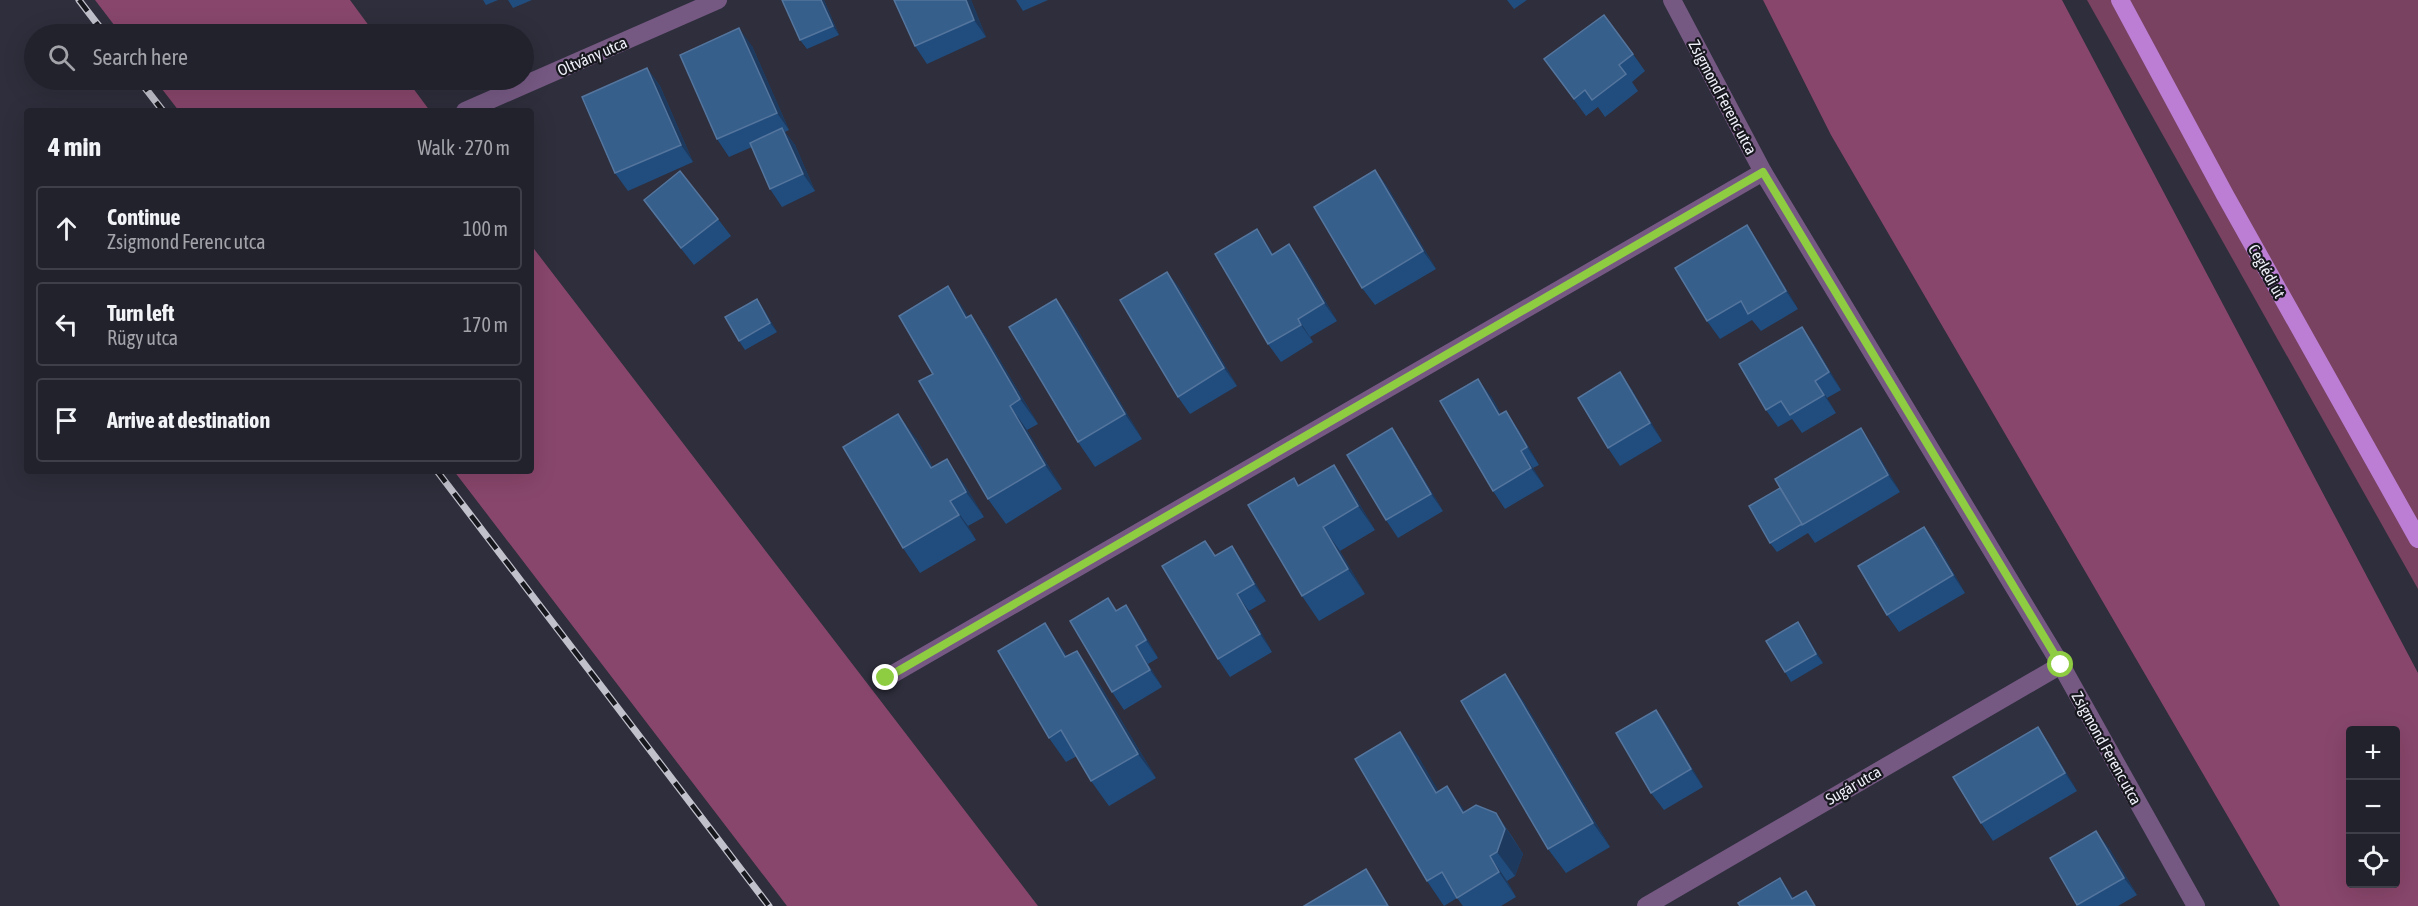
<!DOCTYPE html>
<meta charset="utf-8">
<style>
:root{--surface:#22222d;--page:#2e2f39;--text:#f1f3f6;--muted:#a2a4aa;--line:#3f3f49}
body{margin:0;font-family:"Asap Condensed",sans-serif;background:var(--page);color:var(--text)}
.controls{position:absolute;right:18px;bottom:18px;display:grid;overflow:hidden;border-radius:6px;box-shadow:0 6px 24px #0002}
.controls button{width:54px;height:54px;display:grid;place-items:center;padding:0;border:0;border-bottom:2px solid var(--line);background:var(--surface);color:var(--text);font:30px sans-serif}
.stop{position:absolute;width:18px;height:18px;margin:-14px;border:4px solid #8ecd42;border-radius:50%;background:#fff}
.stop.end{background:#8ecd42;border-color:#fff;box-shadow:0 2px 6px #0008}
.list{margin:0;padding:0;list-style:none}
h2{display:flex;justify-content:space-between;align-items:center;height:78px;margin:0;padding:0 24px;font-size:26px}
h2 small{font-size:20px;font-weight:400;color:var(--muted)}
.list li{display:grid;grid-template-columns:39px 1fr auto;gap:18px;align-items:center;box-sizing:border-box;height:84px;margin:0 12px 12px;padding:0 12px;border:2px solid var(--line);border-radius:6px}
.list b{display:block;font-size:22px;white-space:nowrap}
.list p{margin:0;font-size:20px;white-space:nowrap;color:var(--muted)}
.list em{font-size:20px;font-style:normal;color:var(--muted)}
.icon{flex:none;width:33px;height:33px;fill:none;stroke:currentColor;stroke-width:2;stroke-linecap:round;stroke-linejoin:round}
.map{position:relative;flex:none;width:2418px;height:906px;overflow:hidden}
.search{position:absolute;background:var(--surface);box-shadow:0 6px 24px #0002;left:24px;top:24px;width:510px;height:66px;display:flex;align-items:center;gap:15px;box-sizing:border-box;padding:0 21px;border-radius:33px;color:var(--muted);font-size:22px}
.panel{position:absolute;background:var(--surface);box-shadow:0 6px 24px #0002;left:24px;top:108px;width:510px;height:366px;border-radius:6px}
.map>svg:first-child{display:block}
.green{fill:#784260}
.forest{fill:#88466c;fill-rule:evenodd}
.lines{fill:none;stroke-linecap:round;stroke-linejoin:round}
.minor{stroke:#765983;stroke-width:18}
.major{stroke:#bb7ed4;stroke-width:18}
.rail-casing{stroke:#c1c1cc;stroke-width:7}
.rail{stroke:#17171e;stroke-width:4.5;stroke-dasharray:14;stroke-linecap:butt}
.wall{fill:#214d7e}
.shaded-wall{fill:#1d395e}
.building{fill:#375f8b;stroke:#54759d;stroke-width:1.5}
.route{stroke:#8ecd42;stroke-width:8}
.labels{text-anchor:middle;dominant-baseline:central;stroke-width:4.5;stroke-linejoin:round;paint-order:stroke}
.street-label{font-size:16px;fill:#efeff9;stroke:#17171e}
</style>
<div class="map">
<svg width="2418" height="906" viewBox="0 0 2418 906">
<rect width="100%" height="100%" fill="#2e2e3c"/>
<path class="green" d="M2087 0H2418V589Z"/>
<g class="forest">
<path d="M95 0H350L375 34H121Z"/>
<path d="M1763 0H2062L2418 673V906H2280L1831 135ZM2396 730V884H2350V730Z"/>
<path d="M155 80H407L430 111H179Z"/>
<path d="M531 245 1038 906H787L454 471H531Z"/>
</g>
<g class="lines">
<g class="minor">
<path d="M1672 0 1763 172 2061 665 2196 906"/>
<path d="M465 111 718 0"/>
<path d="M886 678 1763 172"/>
<path d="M1646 906 2061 665"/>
</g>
<path class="major" d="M2120 0 2225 195 2418 539"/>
<g class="rail-casing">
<g id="rail">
<path d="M79 0 105 34"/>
<path d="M139 80 163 111"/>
<path d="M437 471 769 906"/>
</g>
</g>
<use href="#rail" class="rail"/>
</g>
<g class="wall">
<path d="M483 0H498L486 5Z"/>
<path d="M508 0H532L513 8Z"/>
<path d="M824 0 839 35 807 49 800 40Z"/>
<path d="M894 0H971L986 37 927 64 915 46Z"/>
<path d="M1016 0H1048L1023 11Z"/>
<path d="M1507 0H1527L1514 9Z"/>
<path d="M752 46 789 130 785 132 795 145 815 191 782 207 770 189 752 147 729 157 717 139Z"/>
<path d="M1633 54 1645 71 1632 82 1638 91 1605 117 1598 107 1586 116 1544 59Z"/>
<path d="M647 68 660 86 693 162 628 191 615 173Z"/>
<path d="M1375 170 1388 188 1436 269 1375 305 1362 288Z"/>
<path d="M644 200 718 219 731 236 694 265 656 217Z"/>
<path d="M1747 225 1759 243 1798 309 1761 331 1752 320 1720 339 1707 321Z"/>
<path d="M1289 244 1302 262 1337 321 1310 337 1313 342 1281 362 1268 344 1269 247 1273 254Z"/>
<path d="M1167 272 1180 289 1237 386 1190 414 1178 397Z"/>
<path d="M948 286 968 317 971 315 988 340 1038 424 1027 430 1062 489 1006 524 988 499 933 374Z"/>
<path d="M1056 299 1074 324 1142 439 1095 467 1078 442Z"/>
<path d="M763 308 777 332 745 350 739 341Z"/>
<path d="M1814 344 1841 390 1827 398 1836 413 1802 433 1792 419 1778 427 1766 410Z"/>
<path d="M1620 372 1632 390 1662 441 1620 466 1608 448Z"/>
<path d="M1491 396 1501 414 1518 429 1539 465 1533 468 1544 486 1505 509 1493 491Z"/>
<path d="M916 438 933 467 964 484 984 517 968 526 976 540 920 573 903 548Z"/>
<path d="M1404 446 1443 511 1398 538 1386 520Z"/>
<path d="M1873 446 1900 492 1815 543 1808 533 1777 552 1770 543Z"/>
<path d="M1294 478 1299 485 1351 490 1375 530 1340 551 1365 594 1319 621 1302 596Z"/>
<path d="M1924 527 1937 544 1965 593 1899 632 1887 615Z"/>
<path d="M1232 546 1244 564 1266 601 1249 611 1272 652 1230 677 1218 659Z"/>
<path d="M1108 598 1117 611 1126 605 1138 623 1158 658 1148 664 1162 687 1124 710 1112 692Z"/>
<path d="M1798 622 1823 663 1791 682 1785 672Z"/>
<path d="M1062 648 1067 656 1077 651 1094 675 1156 778 1109 806 1091 781 1077 756 1066 762 1049 738Z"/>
<path d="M1522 699 1610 847 1566 873 1548 849Z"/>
<path d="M1656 710 1668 727 1703 787 1664 810 1651 793Z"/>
<path d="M2038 727 2050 745 2077 791 1993 841 1981 823Z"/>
<path d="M1418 756 1438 792 1465 811 1496 813 1513 838 1523 854 1515 876 1507 881 1516 897 1501 906H1463L1457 898 1444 906 1427 881Z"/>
<path d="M2109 848 2137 895 2118 906H2078L2050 858Z"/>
</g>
<g class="shaded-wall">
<path d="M821 0H824L839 35 833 26Z"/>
<path d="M966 0H971L986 37 974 20Z"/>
<path d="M739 28 752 46 789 130 777 113Z"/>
<path d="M647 68 660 86 693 162 681 145Z"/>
<path d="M782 128 795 145 815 191 803 174Z"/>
<path d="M1375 170 1388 188 1436 269 1423 251Z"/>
<path d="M1747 225 1759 243 1798 309 1786 291Z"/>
<path d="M1257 229 1269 247 1284 272 1272 255Z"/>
<path d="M1289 244 1302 262 1337 321 1324 303Z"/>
<path d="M1167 272 1180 289 1237 386 1224 368Z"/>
<path d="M948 286 965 311 984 343 966 318Z"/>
<path d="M757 299 763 308 777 332 770 323Z"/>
<path d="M1056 299 1074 324 1142 439 1125 414Z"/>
<path d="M971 315 988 340 1038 424 1020 399Z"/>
<path d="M1298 319 1310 337 1313 342 1301 325Z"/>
<path d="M1802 327 1814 344 1841 390 1829 372Z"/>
<path d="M1620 372 1632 390 1662 441 1650 423Z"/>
<path d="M1478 379 1491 396 1512 433 1499 415Z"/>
<path d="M1815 381 1827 398 1836 413 1824 395Z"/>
<path d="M1010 406 1027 430 1062 489 1045 465Z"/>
<path d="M1506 411 1518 429 1539 465 1527 447Z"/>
<path d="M898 414 916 438 948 493 931 468Z"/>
<path d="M1392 428 1404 446 1443 511 1431 494Z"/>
<path d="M1861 428 1873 446 1900 492 1888 475Z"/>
<path d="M1521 451 1533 468 1544 486 1531 468Z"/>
<path d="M947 459 964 484 984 517 966 492Z"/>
<path d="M1334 465 1351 490 1375 530 1358 506Z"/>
<path d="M950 501 968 526 976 540 959 515Z"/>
<path d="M1323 527 1340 551 1365 594 1348 569Z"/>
<path d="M1924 527 1937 544 1965 593 1953 575Z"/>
<path d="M1232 546 1244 564 1266 601 1254 584Z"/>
<path d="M1237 594 1249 611 1272 652 1260 634Z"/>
<path d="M1126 605 1138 623 1158 658 1146 640Z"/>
<path d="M1798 622 1804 631 1823 663 1816 654Z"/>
<path d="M1045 623 1062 648 1082 682 1065 657Z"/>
<path d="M1136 646 1148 664 1162 687 1150 670Z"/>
<path d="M1077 651 1094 675 1156 778 1138 754Z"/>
<path d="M1505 674 1522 699 1610 847 1593 823Z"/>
<path d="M1656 710 1668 727 1703 787 1691 769Z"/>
<path d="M2038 727 2050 745 2077 791 2065 773Z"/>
<path d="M1400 732 1418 756 1454 817 1436 793Z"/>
<path d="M1447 786 1465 811 1480 837 1463 813Z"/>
<path d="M1496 813 1523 854 1515 876 1497 852Z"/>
<path d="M2096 831 2109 848 2137 895 2124 878Z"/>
<path d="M1490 856 1507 881 1516 897 1499 872Z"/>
<path d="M1366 869 1378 887 1389 906H1388Z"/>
<path d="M1780 878 1793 896 1799 906 1792 899Z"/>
</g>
<g class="building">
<path d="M782 0H821L833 26 800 40Z"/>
<path d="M894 0H966L974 20 915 46Z"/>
<path d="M1604 15 1633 54 1619 65 1626 74 1592 100 1585 90 1574 99 1544 59Z"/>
<path d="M739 28 777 113 717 139 680 55Z"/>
<path d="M647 68 681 145 615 173 582 97Z"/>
<path d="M782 128 803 174 770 189 750 143Z"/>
<path d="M1375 170 1423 251 1362 288 1314 207Z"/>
<path d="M680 171 718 219 681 248 644 200Z"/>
<path d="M1747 225 1786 291 1748 314 1741 301 1707 321 1675 268Z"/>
<path d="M1257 229 1272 255 1289 244 1324 303 1298 319 1301 325 1268 344 1215 254Z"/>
<path d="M1167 272 1224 368 1178 397 1120 300Z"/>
<path d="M948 286 966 318 971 315 1020 399 1010 406 1045 465 988 499 919 381 933 374 899 316Z"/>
<path d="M757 299 770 323 739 341 725 317Z"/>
<path d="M1056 299 1125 414 1078 442 1009 327Z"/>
<path d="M1802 327 1829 372 1815 381 1824 395 1790 415 1781 401 1766 410 1739 364Z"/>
<path d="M1620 372 1650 423 1608 448 1578 398Z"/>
<path d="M1478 379 1499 415 1506 411 1527 447 1521 451 1531 468 1493 491 1440 401Z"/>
<path d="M898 414 931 468 947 459 966 492 950 501 959 515 903 548 843 447Z"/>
<path d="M1392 428 1431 494 1386 520 1347 455Z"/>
<path d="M1861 428 1888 475 1802 525 1775 479Z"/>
<path d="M1334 465 1358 506 1323 527 1348 569 1302 596 1248 505 1294 478 1298 486Z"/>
<path d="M1780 488 1802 524 1770 543 1749 506Z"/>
<path d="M1924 527 1953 575 1887 615 1858 566Z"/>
<path d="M1205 541 1215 556 1232 546 1254 584 1237 594 1260 634 1218 659 1162 566Z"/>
<path d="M1108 598 1116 611 1126 605 1146 640 1136 646 1150 670 1112 692 1070 621Z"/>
<path d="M1798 622 1816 654 1785 672 1766 641Z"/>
<path d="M1045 623 1065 657 1077 651 1138 754 1091 781 1061 730 1049 738 998 651Z"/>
<path d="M1505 674 1593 823 1548 849 1461 701Z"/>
<path d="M1656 710 1691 769 1651 793 1616 733Z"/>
<path d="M2038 727 2065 773 1981 823 1953 777Z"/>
<path d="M1400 732 1436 793 1447 786 1463 813 1476 805 1496 813 1505 829 1497 852 1490 856 1499 872 1457 898 1442 872 1427 881 1355 759Z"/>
<path d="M2096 831 2124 878 2077 905 2050 858Z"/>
<path d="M1366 869 1388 906H1304Z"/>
<path d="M1780 878 1792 899 1806 891 1815 906H1740L1738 903Z"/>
</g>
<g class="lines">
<path class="route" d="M886 678 1763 172 2061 665"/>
</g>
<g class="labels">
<g class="street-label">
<text transform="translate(592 56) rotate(-24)">Oltvány utca</text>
<text transform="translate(1723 97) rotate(62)">Zsigmond Ferenc utca</text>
<text transform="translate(2267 271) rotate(61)">Ceglédi út</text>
<text transform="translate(2107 748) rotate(61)">Zsigmond Ferenc utca</text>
<text transform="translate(1853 785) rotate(-30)">Sugár utca</text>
</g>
</g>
</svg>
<div class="controls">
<button>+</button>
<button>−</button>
<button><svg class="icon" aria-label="locate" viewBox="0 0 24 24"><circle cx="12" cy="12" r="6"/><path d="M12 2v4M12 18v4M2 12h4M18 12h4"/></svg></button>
</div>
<div class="stop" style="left:2061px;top:665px"></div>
<div class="stop end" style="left:886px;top:678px"></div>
<div class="search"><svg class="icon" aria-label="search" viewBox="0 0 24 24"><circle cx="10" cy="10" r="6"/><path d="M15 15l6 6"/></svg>Search here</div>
<section class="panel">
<h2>4 min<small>Walk · 270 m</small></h2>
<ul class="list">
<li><svg class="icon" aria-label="ahead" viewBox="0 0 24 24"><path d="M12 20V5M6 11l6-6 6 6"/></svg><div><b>Continue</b><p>Zsigmond Ferenc utca</p></div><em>100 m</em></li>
<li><svg class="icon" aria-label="left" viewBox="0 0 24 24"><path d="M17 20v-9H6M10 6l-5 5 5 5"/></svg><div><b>Turn left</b><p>Rügy utca</p></div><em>170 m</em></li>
<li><svg class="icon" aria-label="arrive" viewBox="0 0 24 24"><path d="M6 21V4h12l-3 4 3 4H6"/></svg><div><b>Arrive at destination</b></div></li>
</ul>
</section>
</div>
